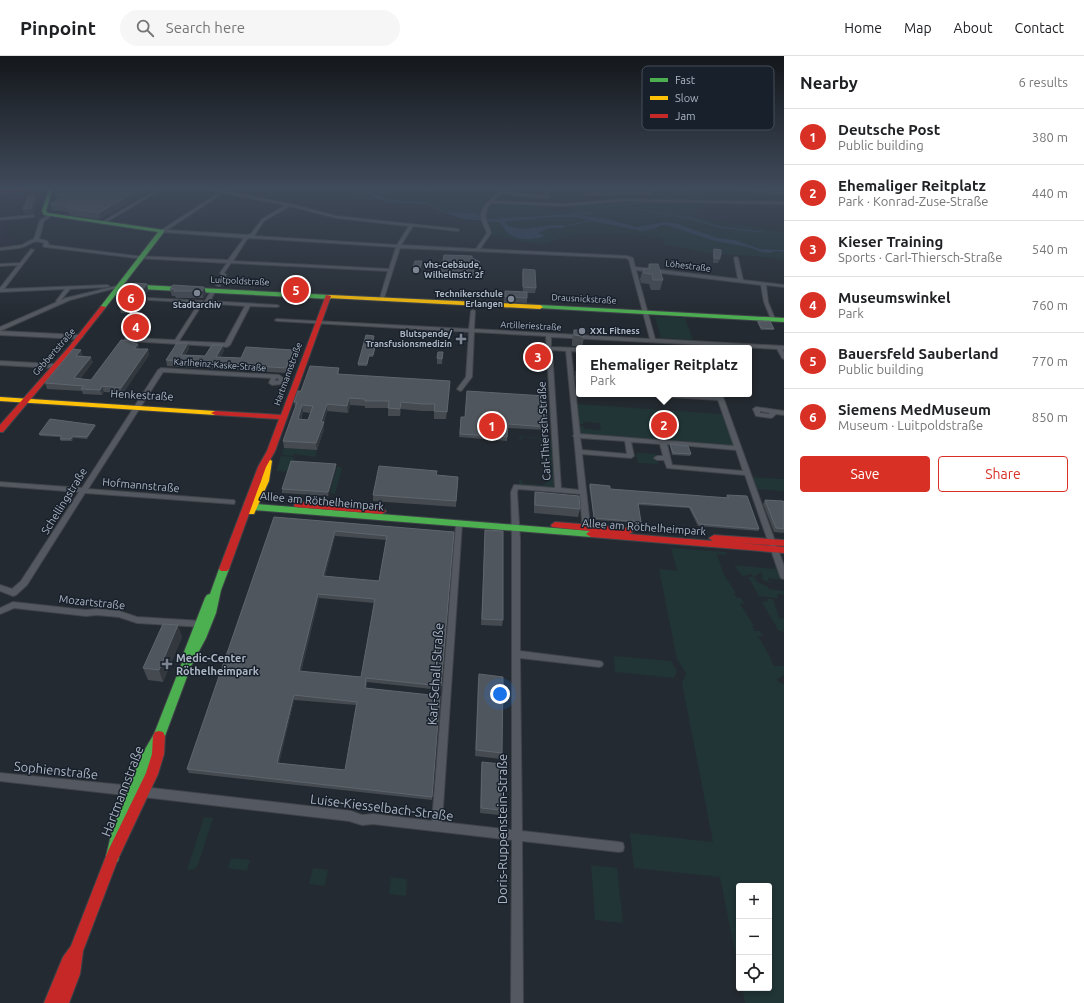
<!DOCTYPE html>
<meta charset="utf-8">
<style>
:root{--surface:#fff;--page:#f6f6f6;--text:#202124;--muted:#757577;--line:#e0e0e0;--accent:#d93025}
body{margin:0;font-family:Ubuntu,sans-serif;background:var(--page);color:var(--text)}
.controls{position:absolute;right:12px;bottom:12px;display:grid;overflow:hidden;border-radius:4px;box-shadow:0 2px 6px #0003}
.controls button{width:36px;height:36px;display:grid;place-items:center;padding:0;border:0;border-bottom:1px solid var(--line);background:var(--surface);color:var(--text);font:20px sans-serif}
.you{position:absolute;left:500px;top:638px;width:14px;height:14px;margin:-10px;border:3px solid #fff;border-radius:50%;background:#1a73e8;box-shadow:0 0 0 6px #1a73e833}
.badge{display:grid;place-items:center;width:26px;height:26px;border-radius:50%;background:var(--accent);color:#fff;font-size:13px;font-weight:700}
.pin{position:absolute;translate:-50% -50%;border:2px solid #fff;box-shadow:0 1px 4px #0006}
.popup{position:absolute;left:576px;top:289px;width:176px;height:52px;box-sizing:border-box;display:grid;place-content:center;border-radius:4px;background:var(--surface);filter:drop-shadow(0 1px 3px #0005);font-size:13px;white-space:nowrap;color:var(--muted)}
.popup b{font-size:15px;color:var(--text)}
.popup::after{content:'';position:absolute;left:50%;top:100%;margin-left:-8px;border:8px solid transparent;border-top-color:var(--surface)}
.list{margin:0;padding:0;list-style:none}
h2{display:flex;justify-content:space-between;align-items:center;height:52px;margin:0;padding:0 16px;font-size:17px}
h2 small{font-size:13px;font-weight:400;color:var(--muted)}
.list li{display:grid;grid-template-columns:26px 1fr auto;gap:12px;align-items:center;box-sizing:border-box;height:56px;padding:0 16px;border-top:1px solid var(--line)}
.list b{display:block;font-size:15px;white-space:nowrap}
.list p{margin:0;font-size:13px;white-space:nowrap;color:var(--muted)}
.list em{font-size:13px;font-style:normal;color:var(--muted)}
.actions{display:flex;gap:8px;padding:12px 16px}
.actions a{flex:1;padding:9px 0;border:1px solid var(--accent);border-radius:4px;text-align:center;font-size:14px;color:var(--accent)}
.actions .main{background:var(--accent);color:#fff}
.icon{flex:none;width:22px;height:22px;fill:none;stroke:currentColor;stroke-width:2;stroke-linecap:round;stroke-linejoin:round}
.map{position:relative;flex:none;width:784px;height:947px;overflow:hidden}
header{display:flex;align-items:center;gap:24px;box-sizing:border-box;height:56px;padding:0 20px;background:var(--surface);border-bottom:1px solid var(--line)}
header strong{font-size:19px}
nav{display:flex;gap:22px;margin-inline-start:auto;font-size:14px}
.search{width:280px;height:36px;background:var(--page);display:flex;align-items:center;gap:10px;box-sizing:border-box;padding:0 14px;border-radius:22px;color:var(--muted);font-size:15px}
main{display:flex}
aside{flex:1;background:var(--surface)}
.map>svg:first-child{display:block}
.medical{fill:#2b2a37}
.green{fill:#213436}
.water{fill:#31425a}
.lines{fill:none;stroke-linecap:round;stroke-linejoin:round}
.stream{stroke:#31425a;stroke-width:1}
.street-casing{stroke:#40444a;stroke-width:2}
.fast-casing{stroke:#40444a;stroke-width:2}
.slow-casing{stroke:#40444a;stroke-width:2}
.jam-casing{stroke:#40444a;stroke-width:2}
.street{fill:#545860;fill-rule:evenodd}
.fast{fill:#4caf50;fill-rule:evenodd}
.slow{fill:#ffc107;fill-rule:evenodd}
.jam{fill:#c62828;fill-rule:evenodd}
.wall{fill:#454a51;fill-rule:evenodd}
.shaded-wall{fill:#33383f}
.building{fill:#50565d;stroke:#5e656d;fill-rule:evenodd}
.poi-dot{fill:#7c8591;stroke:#18202b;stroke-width:1.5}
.labels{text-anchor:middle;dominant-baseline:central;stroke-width:3;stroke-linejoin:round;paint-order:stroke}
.far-poi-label{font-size:9px;font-weight:bold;fill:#acb6c4;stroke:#18202b;text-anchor:start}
.far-street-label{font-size:9px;fill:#acb6c4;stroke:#18202b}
.street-label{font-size:11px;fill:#acb6c4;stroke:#18202b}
.poi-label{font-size:11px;font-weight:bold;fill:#acb6c4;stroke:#18202b;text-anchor:start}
.near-street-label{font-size:13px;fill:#acb6c4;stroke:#18202b}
.key{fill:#18202b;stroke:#444d59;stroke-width:1}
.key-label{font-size:11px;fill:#acb6c4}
</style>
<header>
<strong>Pinpoint</strong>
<div class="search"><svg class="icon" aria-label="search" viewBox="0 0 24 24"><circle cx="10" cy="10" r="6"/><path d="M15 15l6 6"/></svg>Search here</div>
<nav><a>Home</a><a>Map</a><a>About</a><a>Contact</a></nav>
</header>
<main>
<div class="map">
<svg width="784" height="947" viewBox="0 0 784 947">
<rect width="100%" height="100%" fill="#242a31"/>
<path class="medical" d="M11 135 8 141 44 139 38 158 21 160 22 156H16L17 153 7 154 3 163H10L3 181 10 180 12 183 10 190 0 191V136Z"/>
<g class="green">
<path d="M279 132 323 134 355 133 390 146 427 148H399L346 143 353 139 336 137 332 139Z"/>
<path d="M306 132H403V136L390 138V139L396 141 434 144 458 137 481 146 491 148 493 147 546 149 550 155H569L570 152 573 151V148L592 146 659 144 671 138 672 135 693 134 707 136 706 141 703 145 704 146 692 161 784 176V194L760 193 735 184 717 182 669 167 659 166 640 171 606 163 571 158 545 159 502 163 458 160 427 146 391 144 366 134 350 132 331 133Z"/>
<path d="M551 161H574L642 175 654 173 661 169H666L715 185 748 191 761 196 769 197 777 195 784 196V204L765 201 709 197 665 189 661 182 635 179 582 178 563 181 545 188 523 186 490 178 483 164 499 166 509 178 517 181 531 183 544 180 538 177 550 172H562L567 170C548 165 520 182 503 166Z"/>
<path d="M655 261 685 262 693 284 661 282Z"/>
<path d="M137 262 147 263 135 279 125 278Z"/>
<path d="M576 348 722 358 734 388 731 390 580 379 578 370H583L584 373 601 374 600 367 583 366V368H577Z"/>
<path d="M522 380 551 383 554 430 552 431 519 428V425L521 424H522V427L545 429V426H549L547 386 544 385 543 383 522 381V384L519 383V381Z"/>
<path d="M284 392 317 394 315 401 294 398 293 400 282 399Z"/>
<path d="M636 397 656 398 658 408 638 407Z"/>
<path d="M281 400 294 401 289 416 276 415Z"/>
<path d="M337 410 342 412 335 438 330 437Z"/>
<path d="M752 421 784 423V435L756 433Z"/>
<path d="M377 457 500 466V469L376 459Z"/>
<path d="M671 492 726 496V499L717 498 723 517 736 537 734 538 737 542H741L744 547 740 548 754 570H752L755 575H760L763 580H758L772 604 771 605 774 610H784V619L777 623 778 626 784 628V947H745L742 932H769V830H739V917L720 821 634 812 630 777 713 786 682 627 686 617 677 603 659 513 677 515Z"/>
<path d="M734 509 775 513V510H778L783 524 768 522 769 526 765 525 761 522 763 520 761 516 754 521 757 526 767 530 769 533 784 535V539L777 538 778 542H776L759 540 748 521H753L752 518 742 520Z"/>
<path d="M767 543H773L779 562 784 563V573H783L784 576 778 574 762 546 768 545Z"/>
<path d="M613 600 671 605 677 615 674 622 615 616Z"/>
<path d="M204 761 213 762 198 809 195 813 187 814Z"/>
<path d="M231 802 250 804 247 815 228 812Z"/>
<path d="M591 809 617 812 623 867 595 864Z"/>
<path d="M313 812 328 814 325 830 309 828Z"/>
<path d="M391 821 407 823 406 840 389 838Z"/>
</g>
<path class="water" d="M295 132 361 133 391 144 427 146 446 156 475 157 481 161 491 163 571 158 606 163 637 171 664 166 678 168 717 182 735 184 760 193 784 194V196L777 195 769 197 761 196 748 191 715 185 666 169H661L654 173 642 175 574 161H551L504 166C518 181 549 165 567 170L562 172H550L538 177 545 180C534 184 518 185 509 178 504 175 504 169 499 166L463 163 448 158 427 148 390 146 379 143 359 134H323Z"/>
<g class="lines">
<g class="stream">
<path d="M661 143 679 136 699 134"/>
<path d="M619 149 687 162"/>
<path d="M572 159 576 157H590L612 149 659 146"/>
<path d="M689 162 719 171 762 176"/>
<path d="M567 170 592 164"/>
</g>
<g class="street-casing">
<g id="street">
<path d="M160 132H164L103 168 100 167Z"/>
<path d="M201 132 224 134 226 135 290 148 336 160 457 173 459 174 458 175 413 170 401 189 476 193 487 177C486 173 483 169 482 165 477 150 496 139 505 132H509L505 136 545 140 543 132H547L549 141 547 142 519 140 502 137 493 145 565 148 622 143 784 146V148L622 145 565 150 491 147C481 160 487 164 491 177L480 193 627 200 633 202 635 211 738 223 734 202 736 201 738 202 743 224 784 229V231L766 229 768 246 775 263 773 264 771 263 764 246 761 229 636 214 655 283 784 290V294L782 293 784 296V303L782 302 777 293 551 281V291L579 292V296L571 295 580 378 734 390 718 344 653 340 650 338H682L717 340 716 338H722L784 510V523L781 522 780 520 745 419 667 412 664 404H657L654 402 657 400H663L660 388 631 386 634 400 631 402 582 398 591 478 589 480H585L583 478 580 438 518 433 517 436 520 483V595L599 605 602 606 603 608 602 610 599 611 520 602 522 775 619 786 623 787 624 791 623 795 619 796 522 785 523 947H511L512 784 373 768 362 769 349 765 143 741 140 739 138 736 140 733 143 731 351 755 362 759 373 758 432 765 456 468 459 466 462 468 442 766 512 774V483L511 436 514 429H516L555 432 546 280 474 276 472 321 462 334 460 335 457 333 466 321 469 276 277 265 275 264 277 263 469 273 471 255 473 254 475 255 474 273 650 283 629 204 626 202 400 192 384 242 382 243 380 242 388 215 231 207 224 217 226 219 220 230H218L216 229 222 219 220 217 227 207 136 202 45 191 43 190 44 187C32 183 33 188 23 191 16 193 7 193 0 194V192L22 189 27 186 34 183 40 164 50 158 52 159 51 160 44 165 39 183 47 185 49 188 48 189 136 200 228 204 244 182 162 176 160 175 220 136ZM223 137 286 149 262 163 251 178 248 179 167 174ZM290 150 336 162 409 170 397 189 254 180 264 165ZM249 182 396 191 389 213 233 205 247 183ZM552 294 566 295 574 379 573 380 574 381 579 434 561 432ZM580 382 625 385 627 398 582 394ZM667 388 736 394 743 415 672 409Z"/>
<path d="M425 132H429L428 133 429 136 424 134Z"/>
<path d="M646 132H650L652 138 587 139 585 138 587 137 649 136Z"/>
<path d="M719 132H730L784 136V138L721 133Z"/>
<path d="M33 159H34V161L0 164V162Z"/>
<path d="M31 193 34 194 4 233 107 229 109 230 107 231 70 233 61 244 66 242 121 229 123 230 70 244 0 275V271L57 246 56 245 65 233 0 236V232L18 209 0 210V208L20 207Z"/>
<path d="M212 233 216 234 210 245 277 249 279 250 277 251 250 250 230 289 227 291 128 285 125 283 128 279 130 278 133 280 131 282 175 284 199 247 150 244H148V242L205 245ZM203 247 245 250 225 287 179 285Z"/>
<path d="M0 275 80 279 83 281 80 283 0 279Z"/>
<path d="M0 305 54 308 57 310 54 312 0 309Z"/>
<path d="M161 312 279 319 285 323 282 328 272 329 269 327 271 322 163 316 88 433 232 444H234L235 446 234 448 85 437 27 529 16 539 13 540 0 535V529L12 533 21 525 79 436 0 430V426L82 432 158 314ZM276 322 279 323 278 325H275Z"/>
<path d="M756 351 784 355V359L776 358 773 361 771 362 756 360 753 353ZM760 355 770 357 769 358 760 357Z"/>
<path d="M13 546 86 554 97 553 119 555 137 561 202 565 205 566 206 568 205 570 202 571 137 567 119 561 97 559 86 560 14 552 0 558V552Z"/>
<path d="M0 717 133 730 136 732 138 735 136 738 133 740 0 725Z"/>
</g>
</g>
<g class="fast-casing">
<g id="fast">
<path d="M49 132H53L46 155 48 157 164 174V176L124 228 330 239 333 241 330 243 121 232 105 252H101V250L158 176 44 159 42 155Z"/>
<path d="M540 249 784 262V266L538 252 537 251Z"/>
<path d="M248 444 256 448 591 475 596 478 591 481 254 454 244 447Z"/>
<path d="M224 510 227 511 229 513 221 534 216 557 206 582 191 610 165 680 152 703 130 759 124 775 118 805 113 807 108 805 106 800 112 775 141 700 154 678 181 609 186 599 184 596 205 542 207 539 210 538 219 513 221 511Z"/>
</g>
</g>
<g class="slow-casing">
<g id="slow">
<path d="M330 239 540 249 543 251 540 253 328 242V240Z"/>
<path d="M0 341 215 355 219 357 215 359 0 345Z"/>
<path d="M268 402 272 405 269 425 254 458H248L247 456 261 425 264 405Z"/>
</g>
</g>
<g class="jam-casing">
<g id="jam">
<path d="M37 132H52L50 133 0 137V135Z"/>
<path d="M326 239 331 240 275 395 266 411 229 513 227 515H221L219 513 258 411 267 395 279 363 215 359 211 357 215 355 281 359Z"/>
<path d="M101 250 106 251 72 294 3 376H0V369L68 292Z"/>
<path d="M298 446 382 452 386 455 382 458 295 451 294 449 295 447Z"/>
<path d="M555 466 629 472 634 475 629 478 713 485 709 482 714 479 784 484V490L740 487 784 491V497L591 481 586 478 590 475 552 471 551 469Z"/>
<path d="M159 675 163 676 165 680 164 698 158 718 118 803 83 895 80 918 69 947H44L63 901 71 890 108 795 146 717 152 698 153 680 155 676Z"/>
</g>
</g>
<use href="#street" class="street"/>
<use href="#fast" class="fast"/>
<use href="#slow" class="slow"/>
<use href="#jam" class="jam"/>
</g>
<g class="wall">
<path d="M154 132 100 163 69 159 68 156 52 154 50 148 57 144 55 139Z"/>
<path d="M714 193 721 199 720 204H719L718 207H713V198Z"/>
<path d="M444 199 472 202 480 206V208L474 210 473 222 441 220Z"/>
<path d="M422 207 419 217H412V215Z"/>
<path d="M649 208 663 224 660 234H651L649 228 641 227 640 223 643 213H647Z"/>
<path d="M523 213 536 232 535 237H527V247L504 246 505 235 523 236 522 218Z"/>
<path d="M147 228 148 235 130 257H121L119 250 126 241 124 236 132 231Z"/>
<path d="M204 231 206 238 203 242H176L175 240H172L170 233Z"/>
<path d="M758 265 774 273 773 274H761L757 266Z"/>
<path d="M574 274 584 282 582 292 579 290H572V285Z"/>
<path d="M374 280 372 291 375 293 373 301H369L367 310H358V308Z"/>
<path d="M188 287 189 293 185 299 205 300 224 295 220 301 241 302 294 299 287 317 167 310 166 304Z"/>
<path d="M136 288H138L139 293H148L149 299 123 337 104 336 102 339 83 338 82 335 47 333 45 327 83 299 82 300 93 306 80 323 91 324Z"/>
<path d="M443 296 442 308H437V302Z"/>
<path d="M339 312V318L450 325 446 363H434V355H422L401 353 400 360H388V352H365V350L350 349 348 357 327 355 324 366V373L317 394 284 392 283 385 295 351 294 346 301 335ZM303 356 310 357 308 364 301 363Z"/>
<path d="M579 314V328H576L575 320 576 315Z"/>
<path d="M461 361 547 371 546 374 508 372 507 385 459 381Z"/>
<path d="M95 369 96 370 87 383 74 382 72 385H61L60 383 61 381 40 380 39 378Z"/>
<path d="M670 388 691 398 690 400 672 399 670 390Z"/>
<path d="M336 408V412L328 440 282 437V433Z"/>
<path d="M437 415 436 419 458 421 456 451 373 445V439Z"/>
<path d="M590 428 610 433 727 442 726 441 727 439 759 473 758 475 698 470 689 452 638 449 641 466V467L594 464 589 430Z"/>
<path d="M535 436 580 453 578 461 534 457V444Z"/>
<path d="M765 444 784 446V477L774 476 763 448Z"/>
<path d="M274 461 454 476 441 634 367 626 366 632 440 640 432 744 189 717 187 713ZM335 480 386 484 379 525 325 520ZM319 542 374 547 361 621 301 616ZM294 644 356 649 345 714 279 707Z"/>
<path d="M485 474 503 564 502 570 481 569Z"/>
<path d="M182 581 163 626 148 624 143 612Z"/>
<path d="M479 618 502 697 501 703 475 700 478 624Z"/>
<path d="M482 706 501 727 503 736 501 741H500V754L499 759 480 757 481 712Z"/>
</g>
<g class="shaded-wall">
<path d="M142 132H154L100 163 99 157Z"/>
<path d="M35 139 37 144 33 158H25L23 153Z"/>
<path d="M480 206V208L474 210V208Z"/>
<path d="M147 228 148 235 130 257 128 250Z"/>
<path d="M204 231 206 238 203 242 202 235Z"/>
<path d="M135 285 136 290 138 288 139 293 136 298 133 287Z"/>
<path d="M188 287 189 293 182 305 181 299Z"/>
<path d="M223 289 224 295 217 307 216 301Z"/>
<path d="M148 293 149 299 123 337 121 332Z"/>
<path d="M81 294 83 299 78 305 76 300Z"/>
<path d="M293 294 294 299 287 317 286 312Z"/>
<path d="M91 301 93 306 76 328 74 322Z"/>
<path d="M102 330 104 336 102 339 100 334Z"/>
<path d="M349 342 350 349 348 357 347 350Z"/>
<path d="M401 346V353L400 360V353Z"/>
<path d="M327 348V355L323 367 324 366V373L317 394 316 387 321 366Z"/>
<path d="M302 349 303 356 298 370V363Z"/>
<path d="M95 369 96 370 87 383V381Z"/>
<path d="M73 380 74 382 72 385 71 383Z"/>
<path d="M336 408V412L328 440V436Z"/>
<path d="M335 475V480L324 524 323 520Z"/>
<path d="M318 538 319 542 300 619 299 615Z"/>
<path d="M178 569 182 581 163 626 159 614Z"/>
<path d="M294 639V644L278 711 277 707Z"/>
</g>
<g class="building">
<path d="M67 132H142L99 157 67 152 71 150 50 148 64 140 55 139Z"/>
<path d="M29 139H35L31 152 23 153Z"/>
<path d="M714 193 721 194V199H720V202H714Z"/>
<path d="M444 199 472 200V202L480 206 474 208 473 220 441 218Z"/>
<path d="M415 205H422L419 216 412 215Z"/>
<path d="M649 208H658L663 224H653L652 218 644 217 643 213H650Z"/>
<path d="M523 213 535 214 536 232 523 231Z"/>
<path d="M135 227 147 228 128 250H119L130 236H124L129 230 132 231Z"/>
<path d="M173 229 204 231 202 235H174L175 233H170Z"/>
<path d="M505 235 527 236V242L505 241Z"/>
<path d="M758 265H770L774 273 761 272Z"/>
<path d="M574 274H583L584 282 581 280 574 279Z"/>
<path d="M366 279 374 280 371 291H375L373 299H369L367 308H358Z"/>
<path d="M121 284 135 285 133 287 138 288 134 293H148L121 332 102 330 100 334 81 333 84 330 45 327 73 293 81 294 76 300 91 301 74 322 91 324Z"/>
<path d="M177 287H188L181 299 205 300 212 289H223L216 301 241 302 246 291 293 294 286 312 166 304Z"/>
<path d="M438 296H443L442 303 437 302Z"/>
<path d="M310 310 339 312 337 318 450 325 447 356 434 355 435 348H422L401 346 400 353 388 352 389 345H365V343L349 342 347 350 327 348 321 366H324L316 387 283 385 297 346H294L298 335H301ZM302 349 313 350 308 364 298 363Z"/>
<path d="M579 314V323L577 322 576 315Z"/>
<path d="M467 335 545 340 547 371 508 368 507 381 460 378 461 361H465Z"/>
<path d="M50 363 95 369 87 381 73 380 71 383H60L62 380 39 378Z"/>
<path d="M670 388 688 390 691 398 673 397Z"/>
<path d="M291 405 336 408 328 436 282 433Z"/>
<path d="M379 410 437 415 436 419 458 421 456 445 373 439Z"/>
<path d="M590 428 610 430V433L729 442 727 439 747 440 759 473 699 468 690 451 638 447 641 466 594 462Z"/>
<path d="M535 436 579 440 580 453 535 449Z"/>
<path d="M765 444 783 445 784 446V473L776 472Z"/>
<path d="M274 461 454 476 441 630 366 622 365 632 440 640 432 741 187 713ZM335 475 387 480 379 525 323 520ZM318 538 375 543 361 621 299 615ZM294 639 357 646 345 714 277 707Z"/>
<path d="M485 474 503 475V564L482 563Z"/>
<path d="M163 568 178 569 159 614 143 612Z"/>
<path d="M479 618 503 621 502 697 476 694Z"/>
<path d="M482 706 501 708V727H503V736H501L500 754 481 752Z"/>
</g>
<linearGradient id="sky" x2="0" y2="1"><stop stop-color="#14171b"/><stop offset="0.5" stop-color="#3f4a5a"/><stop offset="1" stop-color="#3f4a5a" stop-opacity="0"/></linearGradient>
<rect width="784" height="264" fill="url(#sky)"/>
<g class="poi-dot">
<circle cx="416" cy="214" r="4"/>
<circle cx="197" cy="237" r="4"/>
<circle cx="511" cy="243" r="4"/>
<circle cx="582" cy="275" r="4"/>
<path d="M459 277h4v4h4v4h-4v4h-4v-4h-4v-4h4z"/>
<path d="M165 602h4v4h4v4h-4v4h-4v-4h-4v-4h4z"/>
</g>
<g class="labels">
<g class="far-poi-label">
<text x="424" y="209">vhs-Gebäude,<tspan x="424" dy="10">Wilhelmstr. 2f</tspan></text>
<text x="503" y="238" text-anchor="end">Technikerschule<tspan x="503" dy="10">Erlangen</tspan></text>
<text x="197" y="249" text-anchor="middle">Stadtarchiv</text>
<text x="590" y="275">XXL Fitness</text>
<text x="452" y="278" text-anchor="end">Blutspende/<tspan x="452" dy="10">Transfusionsmedizin</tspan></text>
</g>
<g class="far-street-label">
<text transform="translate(688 210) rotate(7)">Löhestraße</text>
<text transform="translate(240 225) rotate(3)">Luitpoldstraße</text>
<text transform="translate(584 243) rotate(3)">Drausnickstraße</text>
<text transform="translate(531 270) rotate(3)">Artilleriestraße</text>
<text transform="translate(54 296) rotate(-49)">Gebbertstraße</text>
<text transform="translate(220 309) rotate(4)">Karlheinz-Kaske-Straße</text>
<text transform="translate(288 318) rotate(-70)">Hartmannstraße</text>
</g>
<g class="street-label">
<text transform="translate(142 339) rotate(3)">Henkestraße</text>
<text transform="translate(544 375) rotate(-93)">Carl-Thiersch-Straße</text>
<text transform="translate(141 429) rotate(5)">Hofmannstraße</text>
<text transform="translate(64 445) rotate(-58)">Schellingstraße</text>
<text transform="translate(322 445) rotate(5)">Allee am Röthelheimpark</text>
<text transform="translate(644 471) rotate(4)">Allee am Röthelheimpark</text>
<text transform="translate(92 546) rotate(6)">Mozartstraße</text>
</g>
<g class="poi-label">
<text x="176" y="602">Medic-Center<tspan x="176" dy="13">Röthelheimpark</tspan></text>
</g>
<g class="near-street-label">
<text transform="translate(435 618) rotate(-86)">Karl-Schall-Straße</text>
<text transform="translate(56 714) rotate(6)">Sophienstraße</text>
<text transform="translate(122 735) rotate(-69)">Hartmannstraße</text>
<text transform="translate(382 751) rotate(7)">Luise-Kiesselbach-Straße</text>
<text transform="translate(502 773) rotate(-90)">Doris-Ruppenstein-Straße</text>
</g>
</g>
<rect x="642" y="10" width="132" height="64" rx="6" class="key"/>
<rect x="650" y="22" width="18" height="4" fill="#4caf50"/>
<rect x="650" y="40" width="18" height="4" fill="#ffc107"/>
<rect x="650" y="58" width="18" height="4" fill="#c62828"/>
<g class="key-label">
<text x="675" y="28">Fast</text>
<text x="675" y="46">Slow</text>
<text x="675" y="64">Jam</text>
</g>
</svg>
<div class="controls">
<button>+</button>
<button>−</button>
<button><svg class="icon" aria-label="locate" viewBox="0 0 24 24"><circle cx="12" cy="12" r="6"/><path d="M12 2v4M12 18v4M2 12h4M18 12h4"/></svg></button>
</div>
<div class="you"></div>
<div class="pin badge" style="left:492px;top:370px">1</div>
<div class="pin badge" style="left:664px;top:369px">2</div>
<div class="popup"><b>Ehemaliger Reitplatz</b>Park</div>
<div class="pin badge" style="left:538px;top:301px">3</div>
<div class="pin badge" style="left:136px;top:271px">4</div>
<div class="pin badge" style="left:296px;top:234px">5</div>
<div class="pin badge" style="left:131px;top:242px">6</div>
</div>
<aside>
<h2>Nearby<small>6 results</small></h2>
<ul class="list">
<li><span class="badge">1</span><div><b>Deutsche Post</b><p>Public building</p></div><em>380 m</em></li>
<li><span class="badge">2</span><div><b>Ehemaliger Reitplatz</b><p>Park · Konrad-Zuse-Straße</p></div><em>440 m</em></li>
<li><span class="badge">3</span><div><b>Kieser Training</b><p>Sports · Carl-Thiersch-Straße</p></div><em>540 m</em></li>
<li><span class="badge">4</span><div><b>Museumswinkel</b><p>Park</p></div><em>760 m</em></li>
<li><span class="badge">5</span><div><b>Bauersfeld Sauberland</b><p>Public building</p></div><em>770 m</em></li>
<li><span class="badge">6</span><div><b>Siemens MedMuseum</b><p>Museum · Luitpoldstraße</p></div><em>850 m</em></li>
</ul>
<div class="actions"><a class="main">Save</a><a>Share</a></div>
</aside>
</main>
